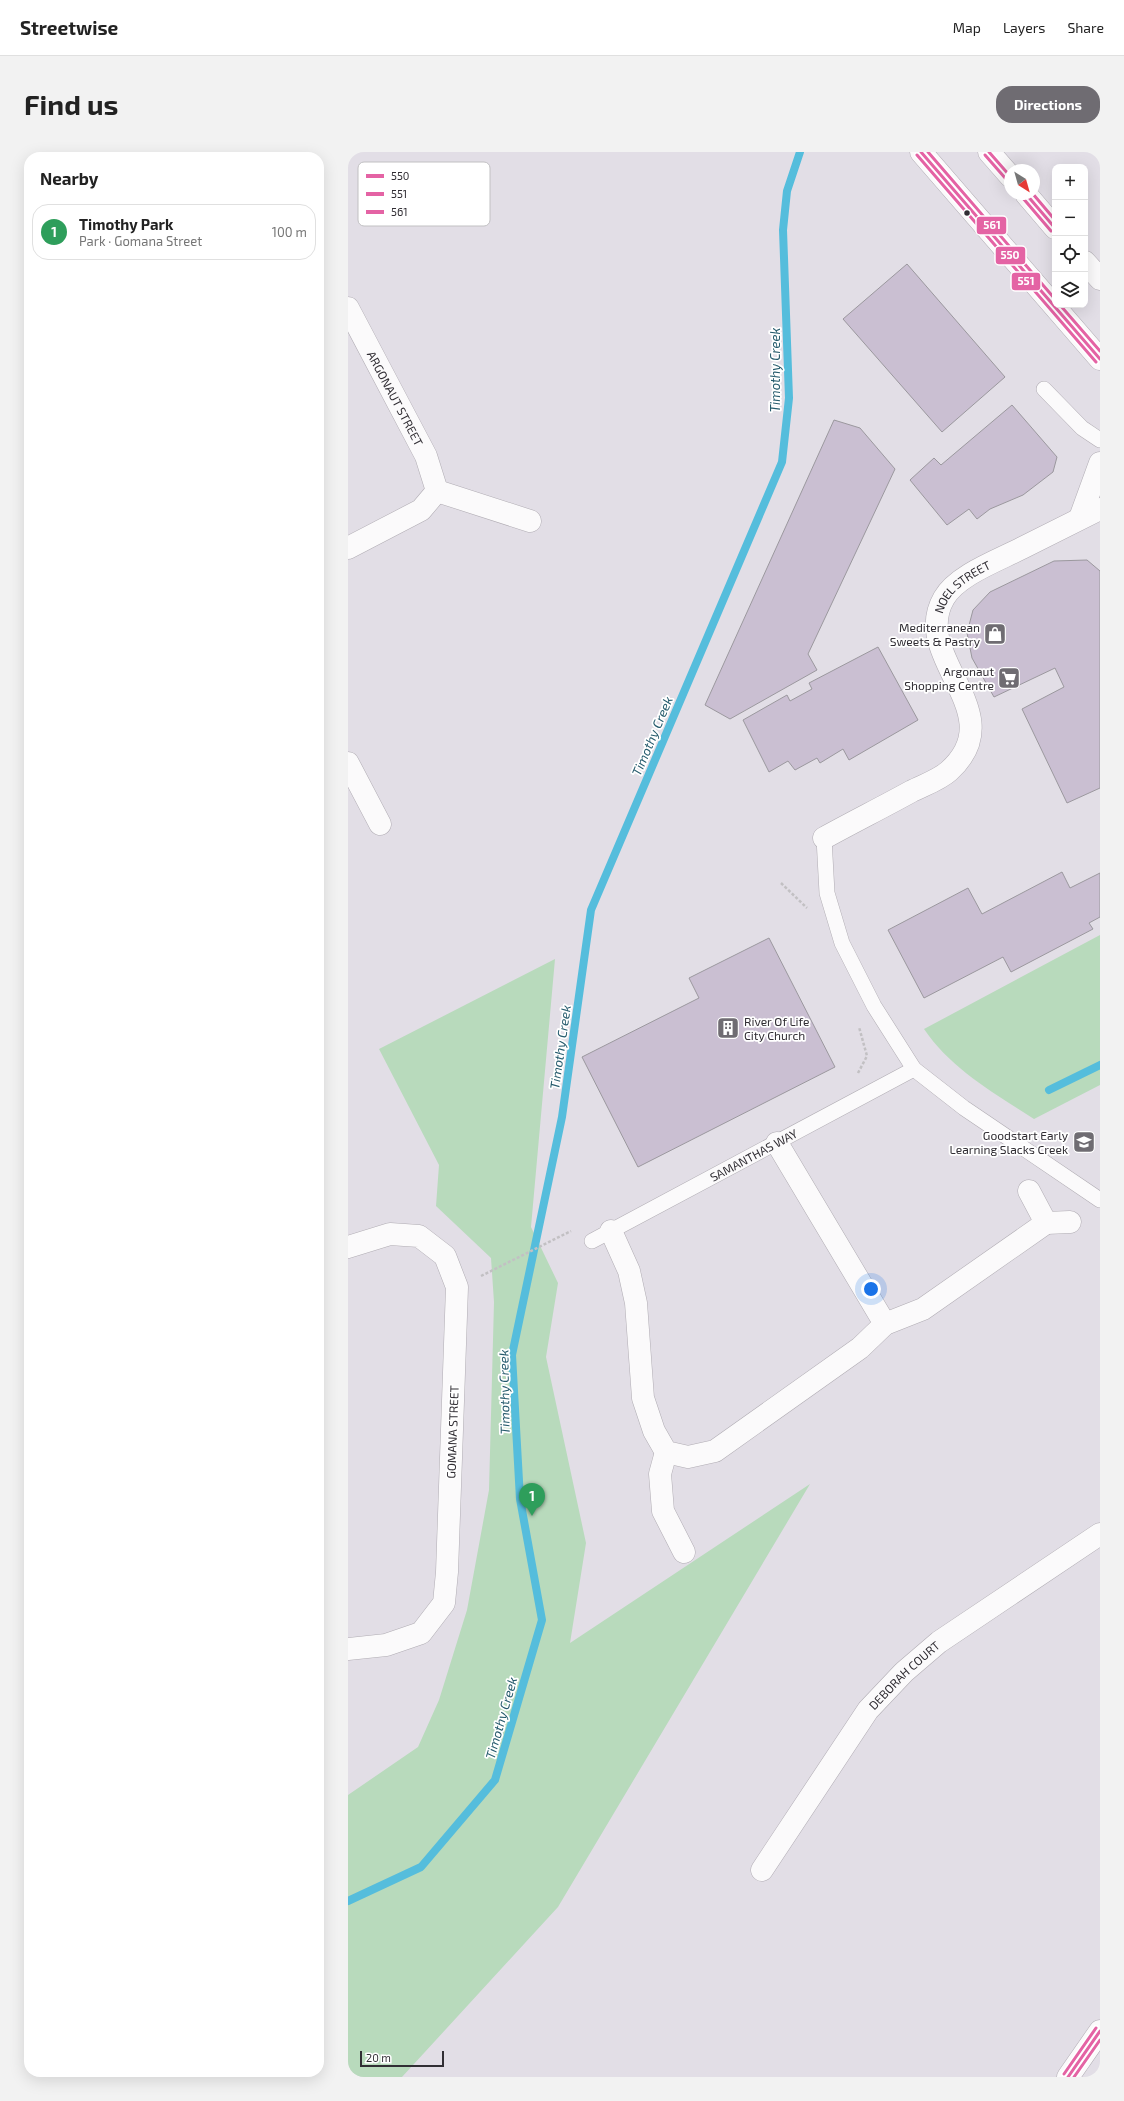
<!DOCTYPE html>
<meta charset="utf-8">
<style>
:root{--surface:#fff;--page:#f2f2f2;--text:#222;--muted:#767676;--line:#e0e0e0;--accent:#6f6c72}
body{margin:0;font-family:"Exo 2",sans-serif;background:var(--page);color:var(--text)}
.controls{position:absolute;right:12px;top:12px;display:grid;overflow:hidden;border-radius:8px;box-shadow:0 4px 16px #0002}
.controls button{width:36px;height:36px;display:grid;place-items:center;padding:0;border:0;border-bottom:1px solid var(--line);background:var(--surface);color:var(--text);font:20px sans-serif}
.compass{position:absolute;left:656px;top:12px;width:36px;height:36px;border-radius:50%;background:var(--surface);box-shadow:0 4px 16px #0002;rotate:143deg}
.scale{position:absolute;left:12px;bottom:10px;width:84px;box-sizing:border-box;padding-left:4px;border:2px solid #312e34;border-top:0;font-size:11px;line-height:14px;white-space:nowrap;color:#312e34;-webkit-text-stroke:3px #fff;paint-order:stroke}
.you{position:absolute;left:523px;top:1137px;width:14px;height:14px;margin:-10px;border:3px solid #fff;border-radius:50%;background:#1a73e8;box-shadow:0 0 0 6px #1a73e833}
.badge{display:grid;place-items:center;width:26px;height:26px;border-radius:50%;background:var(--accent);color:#fff;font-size:13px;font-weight:700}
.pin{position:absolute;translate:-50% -33px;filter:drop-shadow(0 1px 2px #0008)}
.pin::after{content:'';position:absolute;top:21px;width:14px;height:12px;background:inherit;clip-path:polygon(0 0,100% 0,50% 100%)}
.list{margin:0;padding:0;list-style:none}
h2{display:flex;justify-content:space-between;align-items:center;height:52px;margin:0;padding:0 16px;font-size:17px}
h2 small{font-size:13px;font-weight:400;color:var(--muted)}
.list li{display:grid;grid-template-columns:26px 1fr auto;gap:12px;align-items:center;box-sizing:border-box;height:56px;margin:0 8px 8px;padding:0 8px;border:1px solid var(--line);border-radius:16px}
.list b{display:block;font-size:15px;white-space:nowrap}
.list p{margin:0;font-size:13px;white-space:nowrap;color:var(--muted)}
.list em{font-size:13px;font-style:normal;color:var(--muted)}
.icon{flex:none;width:22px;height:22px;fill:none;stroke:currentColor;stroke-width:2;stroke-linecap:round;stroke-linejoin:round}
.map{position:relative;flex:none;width:752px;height:1925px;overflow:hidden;border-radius:16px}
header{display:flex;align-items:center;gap:24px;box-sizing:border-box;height:56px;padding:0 20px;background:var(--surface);border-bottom:1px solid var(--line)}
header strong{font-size:19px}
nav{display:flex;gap:22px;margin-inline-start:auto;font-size:14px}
.intro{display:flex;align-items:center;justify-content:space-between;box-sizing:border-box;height:96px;padding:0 24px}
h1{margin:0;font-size:28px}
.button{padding:10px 18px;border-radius:16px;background:var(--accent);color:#fff;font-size:14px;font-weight:700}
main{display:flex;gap:24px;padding:0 24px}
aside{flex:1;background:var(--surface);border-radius:16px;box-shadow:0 4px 16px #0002}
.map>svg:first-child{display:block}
.green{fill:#b8dabc}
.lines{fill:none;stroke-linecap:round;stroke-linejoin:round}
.stream{stroke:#55bddc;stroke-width:8}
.building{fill:#cabfd2;stroke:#9b989e}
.lane-casing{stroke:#b0acb3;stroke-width:16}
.street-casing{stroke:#b0acb3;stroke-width:23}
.secondary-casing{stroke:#b0acb3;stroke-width:23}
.primary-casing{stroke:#b0acb3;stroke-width:23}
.path{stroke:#c2c0c3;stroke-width:2.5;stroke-dasharray:3 2;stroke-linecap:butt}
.lane{stroke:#fbfafb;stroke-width:15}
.street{stroke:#fbfafb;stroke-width:22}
.secondary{stroke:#fbfafb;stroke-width:22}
.primary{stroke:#fbfafb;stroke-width:22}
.bus-1-casing{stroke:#fff;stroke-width:6}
.bus-2-casing{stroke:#fff;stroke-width:6}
.bus-3-casing{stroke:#fff;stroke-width:6}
.bus-1{stroke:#e463a4;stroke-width:3}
.bus-2{stroke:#e463a4;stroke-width:3}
.bus-3{stroke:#e463a4;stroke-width:3}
.bus-dot{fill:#312e34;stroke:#fff;stroke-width:1.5}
.labels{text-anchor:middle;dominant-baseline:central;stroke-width:3.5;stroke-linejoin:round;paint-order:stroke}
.street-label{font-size:12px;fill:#312e34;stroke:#fff}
.poi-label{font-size:12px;fill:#312e34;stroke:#fff;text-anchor:end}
.water-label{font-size:13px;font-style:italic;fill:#265b6d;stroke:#fff}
.key{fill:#fff;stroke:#c1c0c2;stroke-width:1}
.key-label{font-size:11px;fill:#312e34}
.line-badge{stroke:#fff;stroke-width:1.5}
.badge-label{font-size:11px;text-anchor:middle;font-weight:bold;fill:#fff}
</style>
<header>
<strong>Streetwise</strong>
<nav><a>Map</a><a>Layers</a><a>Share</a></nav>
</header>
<div class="intro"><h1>Find us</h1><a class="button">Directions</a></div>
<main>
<aside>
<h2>Nearby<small></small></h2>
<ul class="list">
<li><span class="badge" style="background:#2e9e5b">1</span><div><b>Timothy Park</b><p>Park · Gomana Street</p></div><em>100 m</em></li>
</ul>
</aside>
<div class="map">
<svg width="752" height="1925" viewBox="0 0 752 1925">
<rect width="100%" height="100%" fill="#e2dee6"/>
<g class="green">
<path d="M752 783V933L686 967C646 941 603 917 576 877Z"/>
<path d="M207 807 183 1075 210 1131 198 1205 238 1391 222 1491 462 1332 210 1755 54 1925H0V1643L70 1595 91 1548 119 1458 141 1338 146 1150 143 1106 88 1054 91 1013 31 897Z"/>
</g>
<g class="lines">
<g class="stream">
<path d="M701 938 752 913"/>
<path d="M0 1749 73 1715 147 1628 194 1468 172 1347 164 1203 214 965 243 758 434 310 441 246 435 78 439 39 452 0"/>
</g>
</g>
<g class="building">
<path d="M559 112 657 225 594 280 495 167Z"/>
<path d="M664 253 709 305 705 320 675 343 642 357 629 367 621 357 599 373 562 328 586 306 593 313Z"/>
<path d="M486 268 512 276 547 317 460 502 469 518 382 567 357 553Z"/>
<path d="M739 408 752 419V636L719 651 674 557 716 535 707 516 646 545 624 506 619 481 625 458 642 440 706 409Z"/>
<path d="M530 495 570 568 501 608 495 597 472 611 469 606 447 618 440 609 421 620 395 568 439 543 442 549 464 537 461 531Z"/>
<path d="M714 720 722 736 752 721V765L741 771 745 777 663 820 655 805 576 846 540 778 620 736 634 762Z"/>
<path d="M421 786 487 915 290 1015 234 905 351 846 341 826Z"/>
</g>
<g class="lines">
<g class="lane-casing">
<g id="lane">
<path d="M696 237 734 276 752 288"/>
<path d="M476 686 479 741 494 791 526 854 566 917 616 956 752 1048"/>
<path id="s1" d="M244 1089 566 917"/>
</g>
</g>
<g class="street-casing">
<g id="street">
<path id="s2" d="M0 156 78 304 89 339 73 358 0 396"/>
<path d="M89 339 182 369"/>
<path d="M0 611 32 672"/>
<path id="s3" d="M476 686C505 670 535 655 564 639 576 633 591 628 601 619 666 560 561 506 596 446 609 423 651 408 674 396 700 383 726 370 752 357"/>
<path d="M429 991 537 1172"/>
<path d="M681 1039 698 1071 722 1070"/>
<path d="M263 1079 281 1119 288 1151 295 1246 306 1279 318 1300 340 1305 367 1299 512 1196 537 1172 575 1157 698 1071"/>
<path d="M0 1095 42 1082 71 1084 97 1104 109 1135 99 1420 96 1451 73 1481 38 1493 0 1497"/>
<path d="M318 1300 312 1322 315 1359 336 1400"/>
<path id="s4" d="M414 1718 520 1558 556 1520 591 1490 752 1382"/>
</g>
</g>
<g class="secondary-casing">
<path id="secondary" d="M720 1925 752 1879"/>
</g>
<g class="primary-casing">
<g id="primary">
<path d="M573 0 752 207"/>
<path d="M641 0 662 24"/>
<path d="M678 42 707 76"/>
<path d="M737 110 752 127"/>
<path d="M732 366 752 311"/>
</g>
</g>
<g class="path">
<path d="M433 731 459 756"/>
<path d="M510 921 519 904 511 875"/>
<path d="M133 1124 223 1079"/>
</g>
<use href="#lane" class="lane"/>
<use href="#street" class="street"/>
<use href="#secondary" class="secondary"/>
<use href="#primary" class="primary"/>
<g class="bus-1-casing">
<g id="bus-1">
<path d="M573 0 752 207"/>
<path d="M641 0 662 24"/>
<path d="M678 42 707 76"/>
<path d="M720 1925 752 1879"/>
</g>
</g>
<g class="bus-2-casing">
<g id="bus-2">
<path d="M569 3 748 210"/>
<path d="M637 3 658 27"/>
<path d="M674 45 703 79"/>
<path d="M726 1925 752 1888"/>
</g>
</g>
<g class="bus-3-casing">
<g id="bus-3">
<path d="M580 0 707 147"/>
<path d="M685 42 707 68"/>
<path d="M712 153 752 199"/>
<path d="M716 1922 748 1876"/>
</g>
</g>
<use href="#bus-1" class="bus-1"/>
<use href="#bus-2" class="bus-2"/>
<use href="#bus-3" class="bus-3"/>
</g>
<defs>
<g id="shop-square" transform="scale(1.15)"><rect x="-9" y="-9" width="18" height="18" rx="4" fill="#6f6c72" stroke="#fff"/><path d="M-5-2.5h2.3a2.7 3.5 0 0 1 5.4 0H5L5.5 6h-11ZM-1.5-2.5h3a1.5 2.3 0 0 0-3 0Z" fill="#fff"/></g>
<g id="supermarket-square" transform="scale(1.15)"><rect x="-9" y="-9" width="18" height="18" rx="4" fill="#6f6c72" stroke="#fff"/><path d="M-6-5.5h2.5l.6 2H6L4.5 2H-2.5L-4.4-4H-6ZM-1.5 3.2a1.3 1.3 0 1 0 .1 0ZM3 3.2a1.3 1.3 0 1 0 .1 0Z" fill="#fff"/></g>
<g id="building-square" transform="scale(1.15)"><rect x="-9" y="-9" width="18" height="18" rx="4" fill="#6f6c72" stroke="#fff"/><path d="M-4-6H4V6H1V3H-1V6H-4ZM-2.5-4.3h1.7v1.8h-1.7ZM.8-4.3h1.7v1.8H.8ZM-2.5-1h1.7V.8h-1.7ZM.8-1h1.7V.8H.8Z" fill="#fff"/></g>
<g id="school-square" transform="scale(1.15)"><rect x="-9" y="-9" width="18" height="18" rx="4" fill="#6f6c72" stroke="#fff"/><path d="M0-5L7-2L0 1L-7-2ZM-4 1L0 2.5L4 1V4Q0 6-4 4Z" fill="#fff"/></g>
</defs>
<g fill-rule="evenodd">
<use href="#shop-square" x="647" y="482"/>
<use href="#supermarket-square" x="661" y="526"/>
<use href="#building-square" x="380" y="876"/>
<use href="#school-square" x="736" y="990"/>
</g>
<circle class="bus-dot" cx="619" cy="61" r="3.5"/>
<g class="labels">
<g class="street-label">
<text stroke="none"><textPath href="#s2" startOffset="102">ARGONAUT STREET</textPath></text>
<text stroke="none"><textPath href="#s3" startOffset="350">NOEL STREET</textPath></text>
<text stroke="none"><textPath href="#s1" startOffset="183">SAMANTHAS WAY</textPath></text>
<text transform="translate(104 1280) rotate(-88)">GOMANA STREET</text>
<text stroke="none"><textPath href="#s4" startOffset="242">DEBORAH COURT</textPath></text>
</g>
<g class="poi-label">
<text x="632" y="475">Mediterranean<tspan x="632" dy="14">Sweets &amp; Pastry</tspan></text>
<text x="646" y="519">Argonaut<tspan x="646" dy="14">Shopping Centre</tspan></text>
<text x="396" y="869" text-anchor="start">River Of Life<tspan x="396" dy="14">City Church</tspan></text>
<text x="720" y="983">Goodstart Early<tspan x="720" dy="14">Learning Slacks Creek</tspan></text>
</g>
<g class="water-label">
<text transform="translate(427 218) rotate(-90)">Timothy Creek</text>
<text transform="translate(304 584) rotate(-67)">Timothy Creek</text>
<text transform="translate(212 895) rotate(-82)">Timothy Creek</text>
<text transform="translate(156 1240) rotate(-91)">Timothy Creek</text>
<text transform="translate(153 1566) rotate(-74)">Timothy Creek</text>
</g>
</g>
<rect x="10" y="10" width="132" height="64" rx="6" class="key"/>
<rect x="18" y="22" width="18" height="4" fill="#e463a4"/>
<rect x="18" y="40" width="18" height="4" fill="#e463a4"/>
<rect x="18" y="58" width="18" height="4" fill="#e463a4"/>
<g class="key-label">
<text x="43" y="28">550</text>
<text x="43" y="46">551</text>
<text x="43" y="64">561</text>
</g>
<g class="line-badge">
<rect x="628" y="64" width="31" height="19" rx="4" fill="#e463a4"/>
<rect x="647" y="94" width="31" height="19" rx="4" fill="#e463a4"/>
<rect x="663" y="120" width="30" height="19" rx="4" fill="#e463a4"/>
</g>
<g class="badge-label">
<text x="644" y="77">561</text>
<text x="662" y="107">550</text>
<text x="678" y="133">551</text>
</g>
</svg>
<div class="controls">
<button>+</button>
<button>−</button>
<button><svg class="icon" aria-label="locate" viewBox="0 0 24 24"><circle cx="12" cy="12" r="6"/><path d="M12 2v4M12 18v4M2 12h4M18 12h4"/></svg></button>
<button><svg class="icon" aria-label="layers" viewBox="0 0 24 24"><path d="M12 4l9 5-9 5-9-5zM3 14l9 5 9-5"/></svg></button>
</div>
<svg class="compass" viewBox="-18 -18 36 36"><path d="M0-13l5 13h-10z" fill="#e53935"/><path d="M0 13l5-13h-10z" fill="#767676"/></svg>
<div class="scale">20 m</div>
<div class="you"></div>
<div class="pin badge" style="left:184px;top:1364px;background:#2e9e5b">1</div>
</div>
</main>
